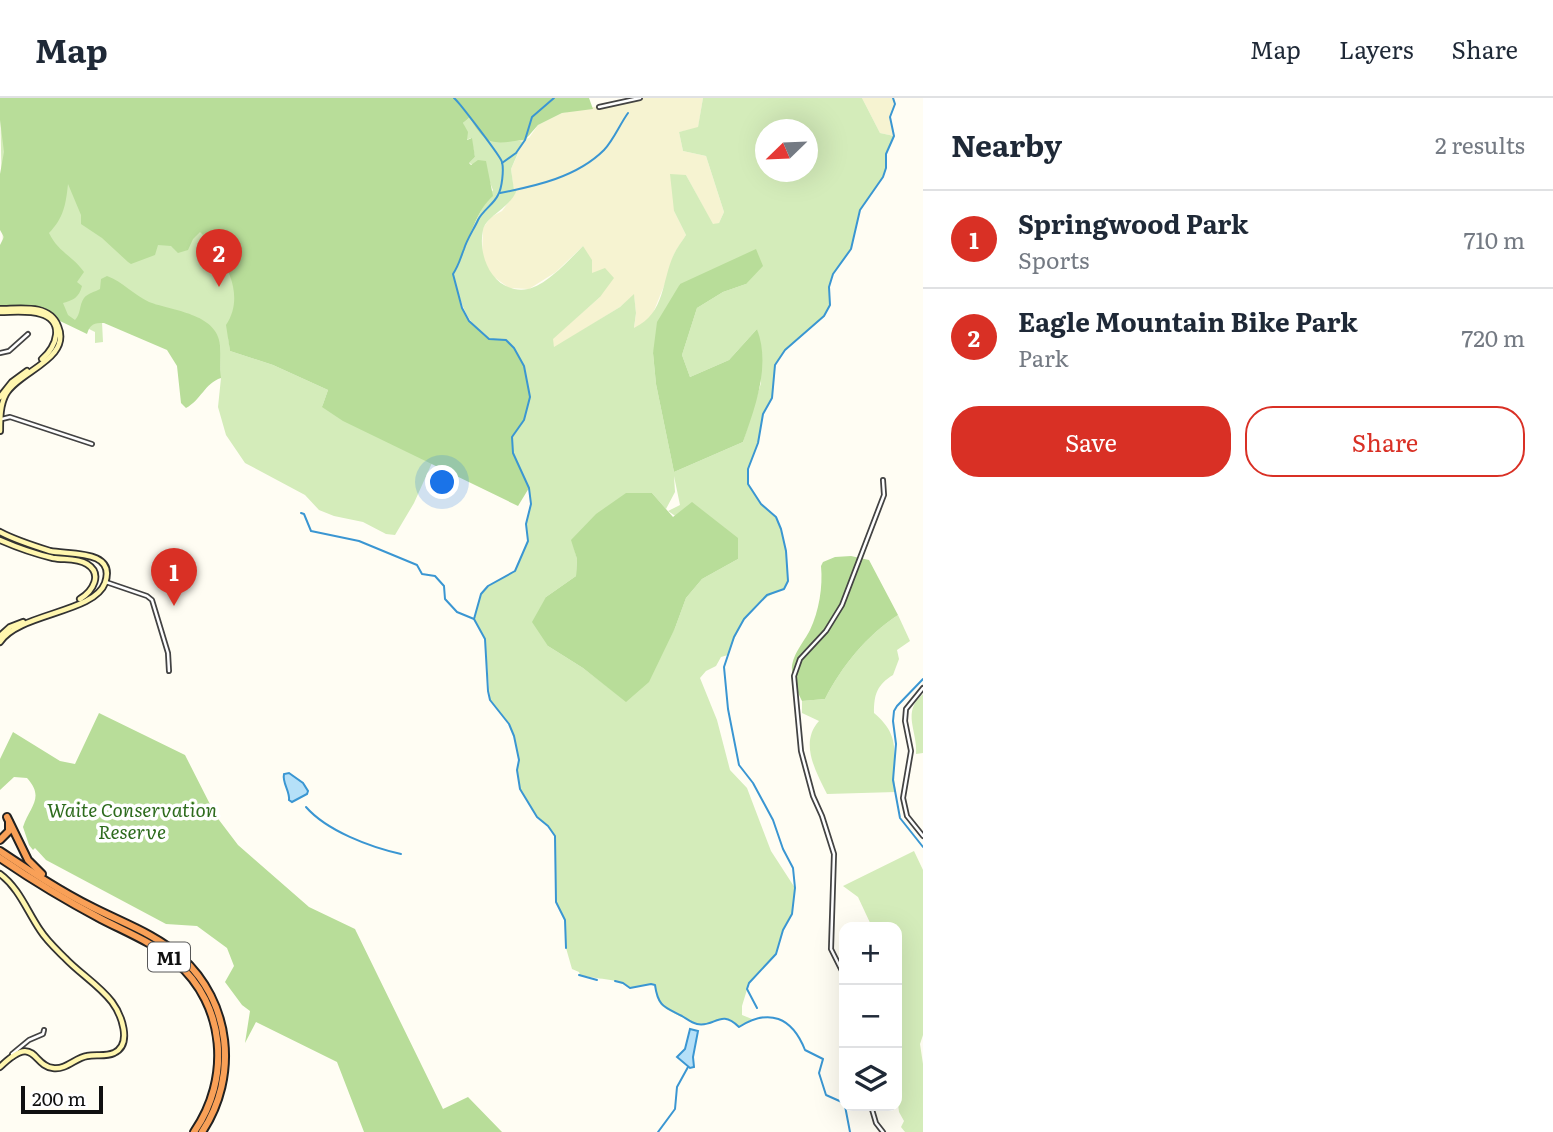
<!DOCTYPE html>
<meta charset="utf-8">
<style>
:root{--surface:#fff;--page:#f2f2f3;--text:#1f2937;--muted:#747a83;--line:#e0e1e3;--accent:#d93025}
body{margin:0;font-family:Literata,serif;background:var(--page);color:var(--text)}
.controls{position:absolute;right:21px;bottom:21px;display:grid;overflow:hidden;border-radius:14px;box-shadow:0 7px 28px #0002}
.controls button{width:63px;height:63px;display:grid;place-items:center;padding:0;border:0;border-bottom:2px solid var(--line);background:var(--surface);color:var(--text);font:35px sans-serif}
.compass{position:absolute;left:755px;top:21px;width:63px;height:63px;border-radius:50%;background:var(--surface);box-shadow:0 7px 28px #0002;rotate:247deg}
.scale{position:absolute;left:21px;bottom:18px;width:82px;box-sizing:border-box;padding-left:7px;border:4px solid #101010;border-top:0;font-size:19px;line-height:24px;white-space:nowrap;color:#101010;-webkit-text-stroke:5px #fff;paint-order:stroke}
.you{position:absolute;left:443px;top:385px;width:24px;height:24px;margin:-18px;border:5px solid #fff;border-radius:50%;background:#1a73e8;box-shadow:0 0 0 10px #1a73e833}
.badge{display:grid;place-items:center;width:46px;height:46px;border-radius:50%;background:var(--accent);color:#fff;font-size:23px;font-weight:700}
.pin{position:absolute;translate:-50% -58px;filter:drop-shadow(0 2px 4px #0008)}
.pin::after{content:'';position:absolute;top:37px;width:24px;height:21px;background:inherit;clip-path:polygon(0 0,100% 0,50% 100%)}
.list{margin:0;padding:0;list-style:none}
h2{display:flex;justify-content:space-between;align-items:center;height:91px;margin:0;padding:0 28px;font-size:30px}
h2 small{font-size:23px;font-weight:400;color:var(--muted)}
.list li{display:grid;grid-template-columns:46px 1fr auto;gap:21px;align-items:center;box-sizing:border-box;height:98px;padding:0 28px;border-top:2px solid var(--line)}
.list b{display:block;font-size:26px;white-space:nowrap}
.list p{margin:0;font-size:23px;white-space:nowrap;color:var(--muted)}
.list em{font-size:23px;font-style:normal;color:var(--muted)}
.actions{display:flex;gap:14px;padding:21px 28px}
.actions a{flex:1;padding:16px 0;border:2px solid var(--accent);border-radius:28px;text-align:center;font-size:24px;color:var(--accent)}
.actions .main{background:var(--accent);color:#fff}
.icon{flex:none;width:38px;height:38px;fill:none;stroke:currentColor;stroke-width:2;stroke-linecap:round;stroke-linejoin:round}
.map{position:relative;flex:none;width:923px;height:1034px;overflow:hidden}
header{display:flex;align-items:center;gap:42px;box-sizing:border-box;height:98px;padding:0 35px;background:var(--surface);border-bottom:2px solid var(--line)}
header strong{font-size:33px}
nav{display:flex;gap:38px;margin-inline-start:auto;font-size:24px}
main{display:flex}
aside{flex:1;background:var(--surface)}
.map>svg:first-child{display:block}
.farmland{fill:#f6f3d1}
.green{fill:#d4ecba;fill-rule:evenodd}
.forest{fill:#b8dd99}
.water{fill:#b5e0f8;stroke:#3a96d2;stroke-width:2}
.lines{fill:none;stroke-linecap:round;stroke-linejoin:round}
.stream{stroke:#3a96d2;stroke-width:2}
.street-casing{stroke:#434343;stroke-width:6}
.secondary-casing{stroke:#323232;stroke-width:8}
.highway-casing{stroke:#212121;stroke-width:10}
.street{stroke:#fff;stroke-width:2.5}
.secondary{stroke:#fff6ae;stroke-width:4.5}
.highway{stroke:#f9a057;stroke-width:6}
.labels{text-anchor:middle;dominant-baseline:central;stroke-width:7;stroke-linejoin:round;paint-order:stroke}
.shield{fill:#fff;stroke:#585858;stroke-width:2}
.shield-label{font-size:18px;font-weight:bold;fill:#101010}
.park-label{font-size:19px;font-style:italic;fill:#2d6b1d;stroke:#fff}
</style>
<header>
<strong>Map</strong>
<nav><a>Map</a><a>Layers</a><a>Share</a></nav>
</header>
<main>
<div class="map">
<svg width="923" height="1034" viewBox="0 0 923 1034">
<rect width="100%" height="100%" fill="#fffdf3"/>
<g class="farmland">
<path d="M640 0H703L698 30 679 34 683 53 706 58 724 114 719 125 713 127 686 77 674 113 686 137 674 156 666 183 651 220 634 231 636 215 634 197 620 209 554 250 552 241 600 199 583 148 556 174 529 191 509 190 490 176 482 158 483 130 491 119 502 113 517 93 514 94 511 71 518 56 516 55 523 44 518 42 529 40 538 27 562 15Z"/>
<path d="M862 0H893L895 6 890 19 894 38 880 35Z"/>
</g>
<g class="green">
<path d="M0 0H317L405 352 432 365 414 405 395 437 386 436 363 424 334 418 319 412 305 397 245 365 226 337 218 309 221 280 220 246 101 204 103 244 95 245V234L43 208 0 153H3ZM228 238 333 291 322 309 328 292 273 267 230 253Z"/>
<path d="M703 0H862L880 35 894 38 886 56V70L883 79 860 112 851 151 833 176 829 189 830 207 824 218 785 252 775 267 772 300 763 316 758 345 748 371V387L761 406 776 419 781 431 786 453 788 483 784 491C751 503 739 526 728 557L721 559 716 568 706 573 700 580 717 622 730 672 747 690 771 753 795 790 792 816 783 832 776 856 749 885 742 908V917L752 921 739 929C720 910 715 930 697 926 693 925 665 911 662 908 657 903 656 894 655 887L651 886 630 890C615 879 597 882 580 877L579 874 572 871 566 850 565 822 556 804 555 738 548 728 537 719 520 691 517 672 519 662 514 638 509 626 490 602 485 541 474 521 481 496 488 488 515 473 528 443 526 426 531 406 529 390 513 355 512 339 524 322 496 241H489C463 221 462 206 453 176 460 167 461 159 465 149 472 130 482 109 493 92L487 77 488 73 469 65 475 59 471 40 466 42 463 25 469 20 485 40C498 46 513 40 523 44L516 54 518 55 511 71 514 92H517C510 110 486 118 483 132 477 160 495 197 528 191 547 187 570 161 583 148L592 162V175L605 170 614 180 600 199 553 241 554 249 620 209 634 196 636 215 634 230C666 214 661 184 674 156 677 150 682 143 686 137L674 113 670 76 686 77 713 126 719 125 724 114 706 58 683 53 679 34 698 29ZM766 32H808V74H766ZM680 186H746L723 194 697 210 682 257 690 279 729 262 757 231 761 285 743 344 674 374 656 286 653 255ZM674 378 680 407 668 413 738 461 702 481 686 500 675 530 626 603 583 570 548 548 546 499 576 478 577 461 572 442 596 417 627 395H652L666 411 675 394Z"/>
<path d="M898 517 910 543 897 552 899 561 893 577C877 587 874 596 874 615 906 642 889 660 896 694L827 696C816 674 799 645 819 623L802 615V603L825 601C842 568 866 538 898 517Z"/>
<path d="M923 596V655L916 656C918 633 901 614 923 596Z"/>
<path d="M914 753 923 772V937L920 946 923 966V1034H905L901 1029 904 1023 899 1014 897 998V829H872L858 799 843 788Z"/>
</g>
<g class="forest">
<path d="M0 0H589L593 11 562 15 538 27 525 42C514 42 494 49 484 39 478 34 474 26 469 20L463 25 468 34 467 42 472 40 475 59 469 65 471 67 478 62 486 63 493 98C472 116 468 153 453 176L462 210 469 223 489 241 506 242 514 250 524 268 530 299 524 322 512 339 513 355 529 390 518 408 343 323 322 309 328 292 273 267 230 253 226 227C247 196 224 157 200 134L193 141 188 152 178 155 171 148 158 147 155 157 131 166 128 164 102 140 81 126V117L68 86C66 105 64 120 49 135 58 154 73 158 84 174L77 184 82 188C79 200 73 202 63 205L68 217 75 222C81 216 79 207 84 200 88 195 95 194 100 191L101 181 107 178C123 184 134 197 149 204 172 213 217 215 220 247 221 258 220 269 221 280 205 285 201 302 186 310L181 305 177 268 167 252 104 225C94 225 90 226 87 236L60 223 44 210 0 208V147L4 139 0 132V76L4 54 0 22Z"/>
<path d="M756 151 763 168 746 186 723 194 697 210 682 257 690 279 729 262 757 231C771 268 755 309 743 344L674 374 656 286 653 255 657 224 680 186Z"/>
<path d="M626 395H652L673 419 692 404 738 440V461L702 481 686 500 675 530 649 584 626 604 583 570 548 548 532 524 546 499 576 478 577 461 571 442 596 416Z"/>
<path d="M851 458 869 462 898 517C866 538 842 568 825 601L802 603C797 593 793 583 792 572 791 558 804 544 810 532 819 513 823 489 821 468L823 464 835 459Z"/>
<path d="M99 615 185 657 216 718 238 747 309 809 355 831 443 1011 468 999 502 1034H364L337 964 256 924 245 945 250 913 242 907 225 884 234 868 227 850 197 828 166 826 46 762 35 750 33 752 29 747 23 729C30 708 45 700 27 680L14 679 0 692V661L13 634 60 663 75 666Z"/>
</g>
<g class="water">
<path d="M289 675 303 685 308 693 307 696 292 704 289 702C290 693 282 685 284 676Z"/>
<path d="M690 931 698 933 693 959 694 969 690 970 677 959 685 951Z"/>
</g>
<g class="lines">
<g class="stream">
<path d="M454 0C459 4 501 59 502 64 504 72 502 90 498 97 494 106 483 112 478 122 474 131 467 141 464 151 460 161 459 167 453 176L462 210 469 223 489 241 506 242 514 250 524 268 530 299 524 322 512 339 513 355 529 390 531 406 526 426 528 443 515 473 488 488 481 496 474 521"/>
<path d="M502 65 516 55 525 42 532 19 554 0"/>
<path d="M500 95C536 88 577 79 604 52 613 43 620 26 628 15"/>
<path d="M301 415 304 416 311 433 359 443 417 467 422 476 435 478 444 488 445 501 457 514 474 521 485 541 488 593 490 602 509 626 514 638 519 662 517 672 520 691 537 719 548 728 555 738 556 804 565 822 566 850"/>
<path d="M923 581 897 608 894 613 893 623 896 646 893 682 900 720 923 749"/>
<path d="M306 709C327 733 370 749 401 756"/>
<path d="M579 877 597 882"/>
<path d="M615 883 623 885 630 890 651 886 655 887C658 909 665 909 682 918 687 921 692 925 697 926 715 930 720 910 739 929 769 910 792 919 805 952L823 961 819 975 826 997 844 1005"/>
<path d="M757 910 747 891 749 885 776 856 783 832 792 816 795 790 793 770 783 751 773 722 753 685 739 667 728 611 724 569 734 539 744 521 767 497 784 491 788 483 786 453 781 431 776 419 761 406 748 386V371L758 345 763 316 772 300 775 267 785 252 824 218 830 207 829 189 833 176 851 151 860 112 883 79 886 70V56L894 38 890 19 895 6 893 0"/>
<path d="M845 1008 850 1034"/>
<path d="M658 1034 675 1011 677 989 688 969"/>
</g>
<g class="street-casing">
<g id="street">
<path d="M599 9 640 0"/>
<path d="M0 255 9 253 28 236"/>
<path d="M2 321 10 319 92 346"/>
<path d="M106 484 147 498 152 502 168 555 169 573"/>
<path d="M923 590 906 611 905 623 911 653 903 700 907 718 923 738"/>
<path d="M844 877 831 851 834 756 822 718 813 698 801 653 794 578 800 561 826 533 842 507 884 397 883 382"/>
<path d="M13 959 12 956 29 942 43 936 44 932"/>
<path d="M871 1008 876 1025 883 1034"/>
</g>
</g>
<g class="secondary-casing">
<g id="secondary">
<path d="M0 211C19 211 49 205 58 228 72 261 19 273 6 296 0 307 0 320 0 333"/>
<path d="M0 214C13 214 28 212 41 216 65 223 57 249 42 261"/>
<path d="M0 299 12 284 27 273"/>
<path d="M0 434C15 442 34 448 50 453 68 457 117 451 105 485 94 515 19 515 0 544"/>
<path d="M0 442C16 449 36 456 53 460 64 462 77 460 87 466 103 476 93 493 80 501"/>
<path d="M0 538 10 529 23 524"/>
<path d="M0 776C19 790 27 813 40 832 47 843 56 851 65 860 79 875 99 887 112 904 121 916 133 946 114 955 105 959 96 956 87 958 75 960 66 972 53 970 32 968 36 934 0 969"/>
</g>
</g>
<g class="highway-casing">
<g id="highway">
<path d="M7 719 28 762 42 776"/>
<path d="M0 742 9 733V724"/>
<path d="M0 753C30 773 60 793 92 809 121 824 156 836 181 859 231 904 239 978 202 1034"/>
<path d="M0 760C32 782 67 803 101 821 126 834 154 845 176 864 226 907 231 981 194 1034"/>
</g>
</g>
<use href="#street" class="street"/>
<use href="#secondary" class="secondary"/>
<use href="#highway" class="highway"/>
</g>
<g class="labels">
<rect class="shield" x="148" y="844.5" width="42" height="29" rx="5"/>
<g class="shield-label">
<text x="169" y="859">M1</text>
</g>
<g class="park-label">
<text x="132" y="711">Waite Conservation<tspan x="132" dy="22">Reserve</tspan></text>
</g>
</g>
</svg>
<div class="controls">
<button>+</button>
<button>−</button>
<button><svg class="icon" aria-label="layers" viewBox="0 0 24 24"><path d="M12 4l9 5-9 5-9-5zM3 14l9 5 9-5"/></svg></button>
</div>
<svg class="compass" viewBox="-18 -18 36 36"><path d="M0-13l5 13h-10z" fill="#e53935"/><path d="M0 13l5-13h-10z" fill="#747a83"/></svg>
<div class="scale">200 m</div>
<div class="you"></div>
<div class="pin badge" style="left:174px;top:508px">1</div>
<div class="pin badge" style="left:219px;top:189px">2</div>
</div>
<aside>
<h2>Nearby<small>2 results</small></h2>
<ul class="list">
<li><span class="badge">1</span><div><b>Springwood Park</b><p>Sports</p></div><em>710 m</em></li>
<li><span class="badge">2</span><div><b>Eagle Mountain Bike Park</b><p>Park</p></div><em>720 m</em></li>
</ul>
<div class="actions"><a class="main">Save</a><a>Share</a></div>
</aside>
</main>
